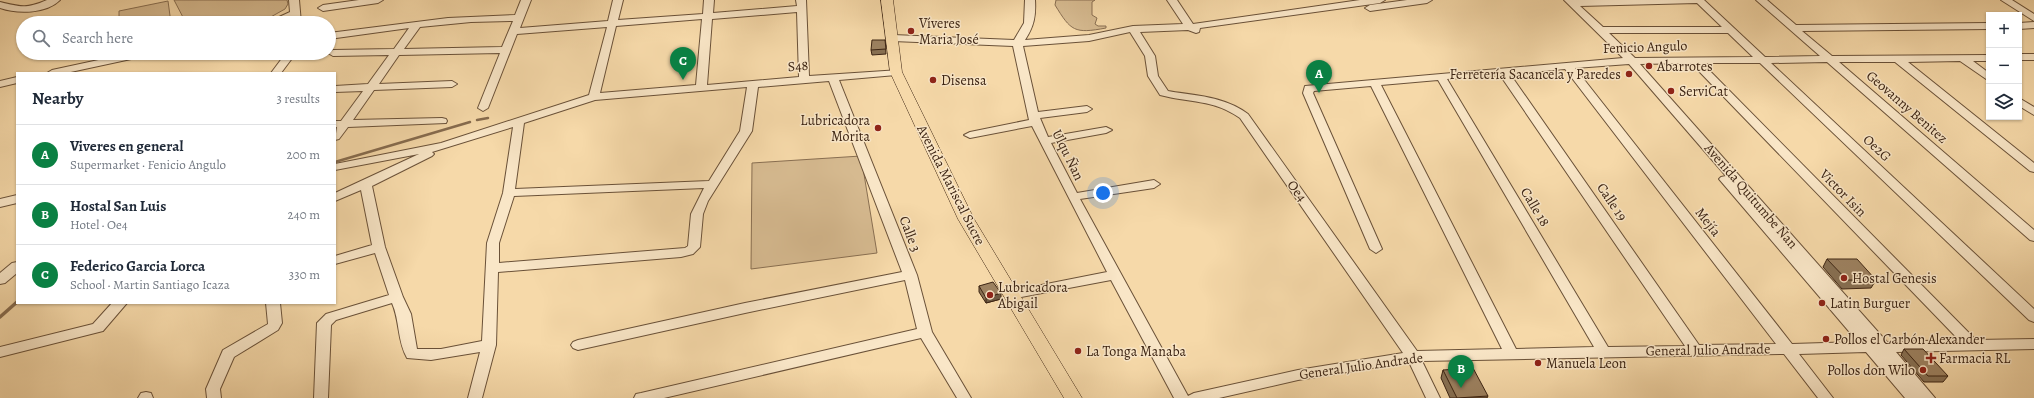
<!DOCTYPE html>
<meta charset="utf-8">
<style>
:root{--surface:#fff;--page:#f6f6f7;--text:#1f2937;--muted:#747a83;--line:#e0e1e3;--accent:#0b8043}
body{margin:0;font-family:Alegreya,serif;background:var(--page);color:var(--text)}
.controls{position:absolute;right:12px;top:12px;display:grid;overflow:hidden;border-radius:0px;box-shadow:0 1px 3px #0004}
.controls button{width:36px;height:36px;display:grid;place-items:center;padding:0;border:0;border-bottom:1px solid var(--line);background:var(--surface);color:var(--text);font:20px sans-serif}
.you{position:absolute;left:1103px;top:193px;width:14px;height:14px;margin:-10px;border:3px solid #fff;border-radius:50%;background:#1a73e8;box-shadow:0 0 0 6px #1a73e833}
.badge{display:grid;place-items:center;width:26px;height:26px;border-radius:50%;background:var(--accent);color:#fff;font-size:13px;font-weight:700}
.pin{position:absolute;translate:-50% -33px;filter:drop-shadow(0 1px 2px #0008)}
.pin::after{content:'';position:absolute;top:21px;width:14px;height:12px;background:inherit;clip-path:polygon(0 0,100% 0,50% 100%)}
.list{margin:0;padding:0;list-style:none}
h2{display:flex;justify-content:space-between;align-items:center;height:52px;margin:0;padding:0 16px;font-size:17px}
h2 small{font-size:13px;font-weight:400;color:var(--muted)}
.list li{display:grid;grid-template-columns:26px 1fr auto;gap:12px;align-items:center;box-sizing:border-box;height:60px;padding:0 16px;border-top:1px solid var(--line)}
.list b{display:block;font-size:15px;white-space:nowrap}
.list p{margin:0;font-size:13px;white-space:nowrap;color:var(--muted)}
.list em{font-size:13px;font-style:normal;color:var(--muted)}
.icon{flex:none;width:22px;height:22px;fill:none;stroke:currentColor;stroke-width:2;stroke-linecap:round;stroke-linejoin:round}
.map{position:relative;flex:none;width:2034px;height:398px;overflow:hidden}
.search{position:absolute;background:var(--surface);box-shadow:0 1px 3px #0004;left:16px;top:16px;width:320px;height:44px;display:flex;align-items:center;gap:10px;box-sizing:border-box;padding:0 14px;border-radius:22px;color:var(--muted);font-size:15px}
.panel{position:absolute;background:var(--surface);box-shadow:0 1px 3px #0004;left:16px;top:72px;width:320px;height:232px;border-radius:0px}
.map>svg:first-child{display:block}
.green{fill:#d6ba90;stroke:#896f52}
.lines{fill:none;stroke-linecap:round;stroke-linejoin:round}
.stream-far1{stroke:#866b4e;stroke-width:2.5}
.stream{stroke:#866b4e;stroke-width:3.5}
.minor-casing{stroke:#6a5138;stroke-width:2}
.major-casing{stroke:#3c2413;stroke-width:1}
.minor{fill:#f9e6c7;fill-rule:evenodd}
.major{fill:#f6d9a9;fill-rule:evenodd}
.wall{fill:#877053;stroke:#3c2413}
.shaded-wall{fill:#6e5b44;stroke:#3c2413}
.building{fill:#9d8261;stroke:#3c2413}
.poi-dot{fill:#8f2418;stroke:#f9e6c7;stroke-width:1.5}
.labels{text-anchor:middle;dominant-baseline:central;stroke-width:3;stroke-linejoin:round;paint-order:stroke}
.poi-label{font-size:14px;fill:#3c2413;stroke:#f9e6c7;text-anchor:start}
.street-label{font-size:14px;fill:#3c2413;stroke:#f9e6c7}
</style>
<div class="map">
<svg width="2034" height="398" viewBox="0 0 2034 398">
<rect width="100%" height="100%" fill="#f6d9a9"/>
<filter id="stains"><feTurbulence type="fractalNoise" baseFrequency=".005" numOctaves="4"/><feColorMatrix values="0 0 0 0 .2 0 0 0 0 .09 0 0 0 0 .02 0 0 0 .5 -.17"/></filter>
<radialGradient id="worn" r=".72"><stop offset=".6" stop-color="#630" stop-opacity="0"/><stop offset="1" stop-color="#630" stop-opacity=".3"/></radialGradient>
<g class="green">
<path d="M174 0H287L288 4 285 9 260 23H186Z"/>
<path d="M1056 0H1095L1092 2V15L1097 18 1095 24 1098 26H1106V28C1074 34 1071 31 1055 5Z"/>
<path d="M168 1 171 23H119V11Z"/>
<path d="M861 156 877 253 751 269 752 163Z"/>
</g>
<g class="lines">
<g class="stream-far1">
<path d="M477 120 488 118"/>
<path d="M335 162 470 122"/>
</g>
<path class="stream" d="M0 317 17 302"/>
<g class="minor-casing">
<g id="minor">
<path d="M47 0H60C46 14 17 14 0 8V2C21 7 26 9 47 0Z"/>
<path d="M289 0H299L301 23H291V18L279 23H266L290 12Z"/>
<path d="M359 0H383L378 3 323 11 318 8 323 5Z"/>
<path d="M521 0H531L520 28 608 21 613 0H623L618 20 703 14 704 0H714L713 13 797 6 796 0H806L809 76 900 70 901 72 900 74 896 75 839 80 917 275 932 332 971 398H957L921 338 664 398H634L636 394 641 393 917 329 905 280 745 313 578 350 573 348 571 345 573 342 578 340 745 303 902 272 829 81 758 87 752 131 708 201 703 214 700 247 693 254 681 257 498 272 496 345 482 398H468L480 352 431 360 407 358C397 341 400 321 392 303L336 320 331 325 328 398H314L317 323 326 314 389 295 375 253 335 264V256L372 245 361 190 335 201V193L419 154 335 170V164L441 143 589 95 607 27 517 34 488 108 483 111 478 108 500 53 399 55 379 84 452 81 457 84 452 87 374 90 353 120 442 118 446 119 447 121 446 123 348 127 339 139 335 140 337 127H335V121H341L363 91 335 92V86L368 84 389 55 333 56 328 53 333 50 394 49 409 28 329 39V33L448 18 515 15ZM797 12 799 77 707 85 712 19ZM702 19 696 85 600 93 616 26ZM513 21 502 47 404 49 420 27 471 22ZM747 87 740 131 709 181 515 189 524 123 595 100ZM513 127 503 193 487 243 482 341 441 349H417L411 314 403 297 385 247 372 186 432 156 434 154 432 152ZM704 188 691 214 688 246 685 248 499 263V243L514 196Z"/>
<path d="M1025 0H1035C1036 16 1034 26 1025 40L1089 35 1133 26 1183 24 1167 0H1177L1193 24 1360 0H1385L1380 3 1200 28 1199 32 1196 33 1188 30 1140 32 1155 56 1158 76 1168 91C1197 96 1223 96 1248 114L1417 351 1502 349 1371 86 1314 91 1313 93 1382 249 1376 253 1370 249 1303 93 1305 86 1623 58 1564 0H1704L1765 57 1820 56 1756 0H1767L1796 25 1989 23V29L1802 31 1832 56 1989 55V61H1973L1989 73V81L1960 61 1908 62 2034 163V172L2030 171 1895 62H1839L2034 230V241L2030 240 1827 62 1771 63 2034 309V322L2029 320 1760 63H1702L1976 340 2034 339V349L1896 352 1935 398H1905L1866 352 1799 354 1833 398H1818L1784 354 1422 361 1440 398H1426L1409 362 1298 380 1219 398H1174L1111 280 1011 299 1006 298 1004 295 1006 292 1011 291 1107 272 1032 126 970 138 964 135 970 132 1029 120 1013 46 893 41 888 38 893 35 1014 40 1024 23ZM1697 3 1722 27H1603L1580 6ZM1130 32 1145 56 1148 76 1160 95C1190 103 1213 99 1240 118L1403 353 1298 370 1194 393 1188 396 1080 199 1154 188 1160 184 1154 180 1077 193 1051 143 1106 133 1112 130 1106 127 1048 137 1040 118 1087 112 1092 109 1087 106 1038 112 1023 46 1089 41ZM1609 33H1728L1753 57 1635 58ZM1691 63 1959 340 1887 342 1640 64ZM1629 64 1726 176 1721 177 1719 179 1858 342 1792 344 1575 68ZM1565 69 1776 344 1699 345 1510 74ZM1500 75 1685 346 1608 347 1447 79ZM1438 80 1594 347 1516 349 1381 85Z"/>
<path d="M1407 0H1432L1427 3 1370 11 1365 8 1370 5Z"/>
<path d="M2001 0H2012L2034 14V21Z"/>
<path d="M2034 22V28L2019 29V23Z"/>
<path d="M131 53H150L145 56 66 73H47L52 70Z"/>
<path d="M286 53H296L281 73H271Z"/>
<rect x="2019" y="54" width="15" height="6"/>
<path d="M17 77V83L0 87V81Z"/>
<path d="M2019 98 2034 107V115L2019 106Z"/>
<path d="M17 195V203L0 207V199Z"/>
<path d="M17 262V273L5 283 0 284V273L12 263Z"/>
<path d="M112 303H127L103 331 0 357V347L93 324Z"/>
<path d="M266 303H280L282 323 278 330 234 357 220 389 221 398H207L206 389 223 350 268 324Z"/>
<path d="M146 392 151 393 153 398H138L141 393Z"/>
</g>
</g>
<g class="major-casing">
<path id="major" d="M881 0H893L902 72 974 219 1082 398H1064L958 219 890 72Z"/>
</g>
<use href="#minor" class="minor"/>
<use href="#major" class="major"/>
</g>
<g class="wall">
<path d="M885 40 886 54 872 55 871 50Z"/>
<path d="M1827 259 1876 280 1871 288 1842 289 1823 267Z"/>
<path d="M979 286 1001 299 986 303 979 292Z"/>
<path d="M1904 349 1948 376 1943 382H1924L1901 355Z"/>
<path d="M1443 370 1488 396 1487 398H1450L1441 378Z"/>
</g>
<path class="shaded-wall" d="M1001 293V299L986 303V298Z"/>
<g class="building">
<path d="M872 40H885L886 49 871 50Z"/>
<path d="M1827 259H1857L1876 280H1847Z"/>
<path d="M993 282 1001 293 986 298 979 286Z"/>
<path d="M1904 349H1923L1948 376H1928Z"/>
<path d="M1473 368 1488 396 1457 398 1443 370Z"/>
</g>
<g class="poi-dot">
<circle cx="911" cy="31" r="4"/>
<circle cx="1649" cy="66" r="4"/>
<circle cx="1629" cy="74" r="4"/>
<circle cx="933" cy="80" r="4"/>
<circle cx="1671" cy="91" r="4"/>
<circle cx="878" cy="128" r="4"/>
<circle cx="1844" cy="278" r="4"/>
<circle cx="990" cy="295" r="4"/>
<circle cx="1822" cy="303" r="4"/>
<circle cx="1826" cy="339" r="4"/>
<circle cx="1078" cy="351" r="4"/>
<path d="M1929 352h4v4h4v4h-4v4h-4v-4h-4v-4h4z"/>
<circle cx="1538" cy="363" r="4"/>
<circle cx="1923" cy="370" r="4"/>
</g>
<g class="labels">
<g class="poi-label">
<text x="919" y="23">Víveres<tspan x="919" dy="16">Maria José</tspan></text>
<text x="1657" y="66">Abarrotes</text>
<text x="1621" y="74" text-anchor="end">Ferretería Sacancela y Paredes</text>
<text x="941" y="80">Disensa</text>
<text x="1679" y="91">ServiCat</text>
<text x="870" y="120" text-anchor="end">Lubricadora<tspan x="870" dy="16">Morita</tspan></text>
<text x="1852" y="278">Hostal Genesis</text>
<text x="998" y="287">Lubricadora<tspan x="998" dy="16">Abigail</tspan></text>
<text x="1830" y="303">Latin Burguer</text>
<text x="1834" y="339">Pollos el Carbón Alexander</text>
<text x="1086" y="351">La Tonga Manaba</text>
<text x="1939" y="358">Farmacia RL</text>
<text x="1546" y="363">Manuela Leon</text>
<text x="1915" y="370" text-anchor="end">Pollos don Wilo</text>
</g>
<g class="street-label">
<text transform="translate(1645 47) rotate(-2)">Fenicio Angulo</text>
<text transform="translate(798 66) rotate(-4)">S48</text>
<text transform="translate(1907 107) rotate(41)">Geovanny Benitez</text>
<text transform="translate(1877 148) rotate(43)">Oe2G</text>
<text transform="translate(1068 155) rotate(64)">Ulqu Ñan</text>
<text transform="translate(951 185) rotate(63)">Avenida Mariscal Sucre</text>
<text transform="translate(1297 191) rotate(54)">Oe4</text>
<text transform="translate(1843 193) rotate(46)">Victor Isin</text>
<text transform="translate(1751 196) rotate(49)">Avenida Quitumbe Ñan</text>
<text transform="translate(1612 202) rotate(56)">Calle 19</text>
<text transform="translate(1535 207) rotate(59)">Calle 18</text>
<text transform="translate(1708 222) rotate(52)">Mejía</text>
<text transform="translate(910 234) rotate(69)">Calle 3</text>
<text transform="translate(1708 350) rotate(-1)">General Julio Andrade</text>
<text transform="translate(1361 366) rotate(-8)">General Julio Andrade</text>
</g>
</g>
<rect width="100%" height="100%" filter="url(#stains)"/>
<rect width="100%" height="100%" fill="url(#worn)"/>
</svg>
<div class="controls">
<button>+</button>
<button>−</button>
<button><svg class="icon" aria-label="layers" viewBox="0 0 24 24"><path d="M12 4l9 5-9 5-9-5zM3 14l9 5 9-5"/></svg></button>
</div>
<div class="you"></div>
<div class="pin badge" style="left:1319px;top:93px">A</div>
<div class="pin badge" style="left:1461px;top:388px">B</div>
<div class="pin badge" style="left:683px;top:80px">C</div>
<div class="search"><svg class="icon" aria-label="search" viewBox="0 0 24 24"><circle cx="10" cy="10" r="6"/><path d="M15 15l6 6"/></svg>Search here</div>
<section class="panel">
<h2>Nearby<small>3 results</small></h2>
<ul class="list">
<li><span class="badge">A</span><div><b>Viveres en general</b><p>Supermarket · Fenicio Angulo</p></div><em>200 m</em></li>
<li><span class="badge">B</span><div><b>Hostal San Luis</b><p>Hotel · Oe4</p></div><em>240 m</em></li>
<li><span class="badge">C</span><div><b>Federico Garcia Lorca</b><p>School · Martin Santiago Icaza</p></div><em>330 m</em></li>
</ul>
</section>
</div>
